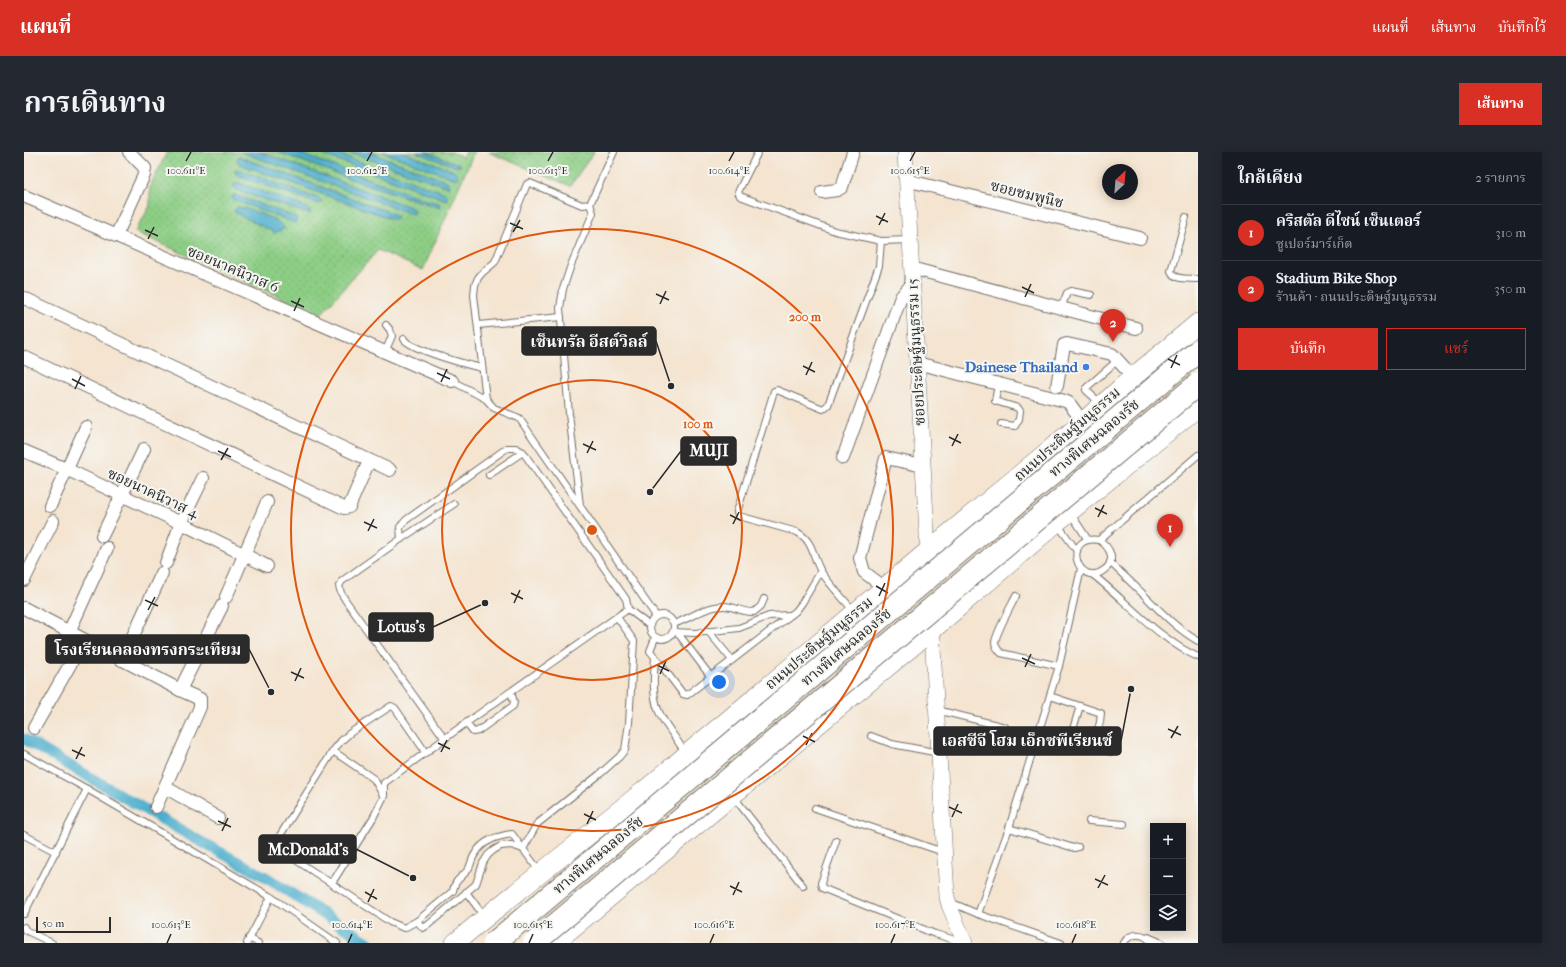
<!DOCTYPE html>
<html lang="th">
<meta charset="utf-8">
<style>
:root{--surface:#171b24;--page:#242831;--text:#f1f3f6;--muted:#9ea1a6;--line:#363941;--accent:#d93025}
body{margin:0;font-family:"IM FELL French Canon","Noto Serif Thai",serif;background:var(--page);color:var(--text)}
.controls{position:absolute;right:12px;bottom:12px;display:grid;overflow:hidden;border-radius:0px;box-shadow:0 2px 10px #0003}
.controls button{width:36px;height:36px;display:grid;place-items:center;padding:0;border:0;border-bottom:1px solid var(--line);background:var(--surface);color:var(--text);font:20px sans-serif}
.compass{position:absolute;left:1078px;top:12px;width:36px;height:36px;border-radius:50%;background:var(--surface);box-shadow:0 2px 10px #0003;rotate:26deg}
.scale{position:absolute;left:12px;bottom:10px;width:75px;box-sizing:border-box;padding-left:4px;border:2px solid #2b2b2b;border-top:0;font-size:11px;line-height:14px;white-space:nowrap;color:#2b2b2b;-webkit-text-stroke:3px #f6f6f2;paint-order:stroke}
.you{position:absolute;left:695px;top:530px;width:14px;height:14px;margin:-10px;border:3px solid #fff;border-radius:50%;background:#1a73e8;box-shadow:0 0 0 6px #1a73e833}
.badge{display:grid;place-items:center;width:26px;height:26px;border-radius:50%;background:var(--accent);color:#fff;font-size:13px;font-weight:700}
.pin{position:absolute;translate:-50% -33px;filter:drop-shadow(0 1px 2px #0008)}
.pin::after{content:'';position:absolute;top:21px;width:14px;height:12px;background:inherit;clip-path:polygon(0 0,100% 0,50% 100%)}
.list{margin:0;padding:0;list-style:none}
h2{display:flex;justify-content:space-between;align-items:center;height:52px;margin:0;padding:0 16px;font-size:17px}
h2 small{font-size:13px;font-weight:400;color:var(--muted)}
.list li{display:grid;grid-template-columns:26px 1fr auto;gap:12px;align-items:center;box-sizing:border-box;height:56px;padding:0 16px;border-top:1px solid var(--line)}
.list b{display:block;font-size:15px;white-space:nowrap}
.list p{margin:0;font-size:13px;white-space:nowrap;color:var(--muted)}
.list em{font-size:13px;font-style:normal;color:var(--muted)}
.actions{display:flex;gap:8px;padding:12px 16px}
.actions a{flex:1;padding:9px 0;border:1px solid var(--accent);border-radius:0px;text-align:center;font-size:14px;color:var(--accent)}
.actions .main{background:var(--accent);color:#fff}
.icon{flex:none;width:22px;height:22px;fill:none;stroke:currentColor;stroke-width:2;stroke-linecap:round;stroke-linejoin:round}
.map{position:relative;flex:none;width:1174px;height:791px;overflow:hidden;border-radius:0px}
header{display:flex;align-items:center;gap:24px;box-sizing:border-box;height:56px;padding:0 20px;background:var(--accent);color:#fff}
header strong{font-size:19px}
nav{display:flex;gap:22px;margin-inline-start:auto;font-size:14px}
.intro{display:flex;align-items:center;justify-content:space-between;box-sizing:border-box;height:96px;padding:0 24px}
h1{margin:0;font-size:28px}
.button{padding:10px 18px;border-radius:0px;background:var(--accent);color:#fff;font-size:14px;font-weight:700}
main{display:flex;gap:24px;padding:0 24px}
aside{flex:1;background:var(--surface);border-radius:0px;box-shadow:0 2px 10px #0003}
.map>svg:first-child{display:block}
.grass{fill:url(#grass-dots);stroke:#5c7c58;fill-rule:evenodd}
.water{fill:#4eafcd;stroke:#3c6d7c}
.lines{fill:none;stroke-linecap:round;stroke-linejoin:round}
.canal{stroke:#4eafcd;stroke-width:11}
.service-casing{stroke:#716c65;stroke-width:8}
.minor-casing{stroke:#716c65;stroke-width:14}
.tertiary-casing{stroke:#716c65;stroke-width:16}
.primary-casing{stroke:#716c65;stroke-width:20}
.service{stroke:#fff;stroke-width:6}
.minor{stroke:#fff;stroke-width:12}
.tertiary{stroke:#fff;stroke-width:15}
.primary{stroke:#fff;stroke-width:19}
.motorway-bridge-casing{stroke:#716c65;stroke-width:24;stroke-linecap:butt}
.motorway-bridge{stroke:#fff;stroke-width:22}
.ticks{fill:none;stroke:#2b2b2b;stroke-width:1.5}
.ring{fill:none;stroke:#df570e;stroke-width:2}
.shop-dot{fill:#3f7fe0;stroke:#f6f6f2;stroke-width:1.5}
.labels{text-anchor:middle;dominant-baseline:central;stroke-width:4;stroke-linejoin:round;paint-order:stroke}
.street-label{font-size:15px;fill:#2b2b2b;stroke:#f6f6f2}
.shop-label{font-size:15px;font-weight:bold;fill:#366cbe;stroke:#f6f6f2;text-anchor:end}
.ticks-label{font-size:10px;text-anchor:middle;fill:#2b2b2b;stroke:#f6f6f2;stroke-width:4;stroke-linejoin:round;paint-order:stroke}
.centre{fill:#df570e;stroke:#f6f6f2;stroke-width:2}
.ring-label{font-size:12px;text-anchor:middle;font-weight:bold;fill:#df570e;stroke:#f6f6f2;stroke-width:4;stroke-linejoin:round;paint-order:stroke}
.leader{fill:none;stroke:#2b2b2b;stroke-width:1.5}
.callout-dot{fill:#2b2b2b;stroke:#f6f6f2;stroke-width:1.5}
.callout{fill:#2b2b2b;stroke:#2b2b2b;stroke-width:1.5}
.callout-label{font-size:16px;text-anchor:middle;font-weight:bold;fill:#fff}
</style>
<header>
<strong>แผนที่</strong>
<nav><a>แผนที่</a><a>เส้นทาง</a><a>บันทึกไว้</a></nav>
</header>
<div class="intro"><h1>การเดินทาง</h1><a class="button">เส้นทาง</a></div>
<main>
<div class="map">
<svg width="1174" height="791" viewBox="0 0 1174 791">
<defs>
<pattern id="grass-dots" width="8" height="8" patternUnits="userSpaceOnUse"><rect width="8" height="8" fill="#8dce85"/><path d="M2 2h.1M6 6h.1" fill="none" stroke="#7ab173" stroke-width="1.8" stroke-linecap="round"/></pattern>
</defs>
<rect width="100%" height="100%" fill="#f6f6f2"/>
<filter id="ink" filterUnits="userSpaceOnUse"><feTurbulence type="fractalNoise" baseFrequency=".025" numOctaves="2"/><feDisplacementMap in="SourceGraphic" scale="8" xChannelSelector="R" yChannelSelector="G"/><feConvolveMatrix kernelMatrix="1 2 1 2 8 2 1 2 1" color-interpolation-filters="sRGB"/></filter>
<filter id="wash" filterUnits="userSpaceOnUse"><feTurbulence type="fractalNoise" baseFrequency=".012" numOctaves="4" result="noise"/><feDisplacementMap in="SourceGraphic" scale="16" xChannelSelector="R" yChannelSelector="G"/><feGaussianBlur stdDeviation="0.9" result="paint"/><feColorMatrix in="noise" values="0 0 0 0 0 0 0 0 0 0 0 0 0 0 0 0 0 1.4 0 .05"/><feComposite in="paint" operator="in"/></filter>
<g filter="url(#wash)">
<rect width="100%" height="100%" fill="#f4e4d0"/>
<g class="grass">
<path d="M143 0H217L313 34 388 56 236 0H254L335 30 416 56 415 51 402 48 271 0H292L422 48 423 43 421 41 308 0H325L425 35 423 29 345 0H359L432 27 431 19 378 0H392L433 15 437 13 402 0H428L439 5 442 0H450L399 118 354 98 296 163 111 80 126 54V34ZM216 5 370 62 372 64 371 68 218 13 214 11 213 6ZM213 17 295 47 298 49 297 51 295 52 213 23 211 19ZM211 31H215L283 56 286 58 285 62 215 39 211 37Z"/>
<path d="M464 0H570L546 34Z"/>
</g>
<g class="water">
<path d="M217 0H236L388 56 391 59 388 62Z"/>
<path d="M254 0H271L402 48 415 51 417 56 335 30Z"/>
<path d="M292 0H308L421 41 423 43V48Z"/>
<path d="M325 0H345L423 29 425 31V35Z"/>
<path d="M359 0H378L431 19 434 24 432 27Z"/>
<path d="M392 0H402L437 13 433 15Z"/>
<path d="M216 5 370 62 373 66 371 68 218 13 213 9V6Z"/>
<path d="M213 17 295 47 298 49 295 52 222 26 213 23 211 20Z"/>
<path d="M211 31H215L283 56 287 60 285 62 215 39 209 34Z"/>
<path d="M209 43H211L266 63 273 67 272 71 268 70 208 47Z"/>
<path d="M215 55C230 59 250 65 261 76L251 81 210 60 212 56Z"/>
</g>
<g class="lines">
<path class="canal" d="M0 587 172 687 240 724 345 791"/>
</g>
</g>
<g filter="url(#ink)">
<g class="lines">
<g class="service-casing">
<g id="service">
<path d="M590 0 566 52 558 53 506 31 503 32 471 110 458 121 454 126 451 133 450 143 462 247 470 256 495 266 632 464"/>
<path d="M734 0 714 40 716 44 811 79 857 89 886 88"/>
<path d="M1162 65 1147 119C1151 129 1164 126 1173 127"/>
<path d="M1037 156 1043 141 1047 139 1067 143"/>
<path d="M454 173 537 165"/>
<path d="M380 187C385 197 444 213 458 216"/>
<path d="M361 200 368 184 366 178 362 173"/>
<path d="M428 229 462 247"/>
<path d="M974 233 971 249 994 256 996 259 995 267 991 274 977 272"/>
<path d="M1077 252 1062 238V236L1094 208"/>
<path d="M465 323 499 300"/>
<path d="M556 353 545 262 536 156 539 137 547 113 569 61 566 52"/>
<path d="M1047 362 1064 388"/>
<path d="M1034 373 1053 399"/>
<path d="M377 387 376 375 382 368 483 296H492L499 300 602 447 604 457 626 474"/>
<path d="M1075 388C1086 395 1093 409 1080 418 1054 438 1036 382 1075 388L1174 303"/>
<path d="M1086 410C1097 421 1109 432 1120 443 1137 460 1153 477 1174 489"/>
<path d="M1068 422C1100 447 1138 490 1174 505"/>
<path d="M992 444C987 454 973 479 971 490 971 495 974 498 977 501L1035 514"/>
<path d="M830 459C819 447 808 435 798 421 788 406 791 390 773 380L715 364 713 360 750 239 753 238 799 257 804 253 855 114 857 89"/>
<circle cx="638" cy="475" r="12"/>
<path d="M650 472C666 466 682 454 700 454 710 454 719 461 730 460L737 454 740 447"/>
<path d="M684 479 708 508"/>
<path d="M649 480 671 481 715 476 745 464 767 463"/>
<path d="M653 480 687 525"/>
<path d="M631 486 626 499 631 505C630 524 627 546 637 564 644 577 654 588 661 601"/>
<path d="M631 505 659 542 663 543 772 459 778 451 797 419"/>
<path d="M1026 544 1077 561 1076 570 1069 595"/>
<path d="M913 558 981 575"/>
<path d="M442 571 449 580 454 579 489 554 490 550 487 540"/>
<path d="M1016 577 1087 600"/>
<path d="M847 584 868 592 915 601"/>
<path d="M421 587 322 449 317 441 315 434 318 429 377 387 430 352"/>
<path d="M1046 587 1056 554"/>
<path d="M309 599 350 627 359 643"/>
<path d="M401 601 398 595 371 556 367 554 326 581 317 589 309 599 250 693 252 695 366 770 380 776 393 769 429 739C431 726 439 726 445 716 447 712 448 706 451 702 459 688 474 684 488 682L516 720"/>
<path d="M0 602 63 637"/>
<path d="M710 645 779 734"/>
<path d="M791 656 919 700"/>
<path d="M1065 669 1100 672"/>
<path d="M985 676 1050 696 1054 695"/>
<path d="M0 683 32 700"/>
<path d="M812 689 797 731 798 736 911 782 938 790"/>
<path d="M499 697 513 672 576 622 595 605 601 598 605 571 610 489 593 465"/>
<path d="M308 731 349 666 360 644V631L442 571 604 457"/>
<path d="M442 740 460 764"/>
<path d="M926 750 954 762 1037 791"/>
<path d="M0 762 63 637 247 745 313 791"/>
<path d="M954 762 985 676 1035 514 1057 417"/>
<path d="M393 769 399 776 404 773 452 732 459 711 464 703 470 698 477 694 487 693 499 697"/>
<path d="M0 775 1 778 28 791"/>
<path d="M1124 785 1138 791"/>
<path d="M225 786 234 791"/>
<path d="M223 791 247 745"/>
<path d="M1100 791C1106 780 1121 780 1127 791"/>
</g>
</g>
<g class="minor-casing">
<g id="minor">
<path d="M882 28 1116 86"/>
<path d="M798 40 813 38 818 35 829 0"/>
<path d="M0 44 428 229"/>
<path d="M92 84 120 23 121 16 105 0"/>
<path d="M887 116 1112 176"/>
<path d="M0 146 366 318"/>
<path d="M0 205 320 356 325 355 345 309"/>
<path d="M893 211 1041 249 1045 251 1059 270"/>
<path d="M1033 234 1040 193 1043 192 1088 202 1109 225"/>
<path d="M0 299 42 317 157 371 243 414"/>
<path d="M819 306 877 145 888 132"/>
<path d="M26 354 62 275"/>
<path d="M78 384 120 297"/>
<path d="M142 411 157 371 179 326"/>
<path d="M0 428 29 369"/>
<path d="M861 436 840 420 836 406 862 306 899 314"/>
<path d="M202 445 243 350"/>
<path d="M0 456 156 538 176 547V555L132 655"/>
<path d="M45 480 83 396"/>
<path d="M98 508 138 421"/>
<path d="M156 538 198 454"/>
<path d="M10 576 60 488"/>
<path d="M141 635 194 666"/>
</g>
</g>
<g class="tertiary-casing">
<g id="tertiary">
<path d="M881 0 904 399"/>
<path d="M908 478 923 745 925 753 941 791"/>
</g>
</g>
<g class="primary-casing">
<g id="primary">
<path d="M431 791C491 740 554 692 616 642 645 619 672 593 702 570L904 399 1059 270 1109 225 1174 171"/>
<path d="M530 791 908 478 1033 370 1174 255"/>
</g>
</g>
<use href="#service" class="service"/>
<use href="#minor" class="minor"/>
<use href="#tertiary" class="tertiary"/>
<use href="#primary" class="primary"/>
<g class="motorway-bridge-casing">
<g id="motorway-bridge">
<path d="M470 791 1174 199"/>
<path d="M510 791 1174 232"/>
</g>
</g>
<use href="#motorway-bridge" class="motorway-bridge"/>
</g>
</g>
<path class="ticks" d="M162 9 167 0M343 9 348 0M524 9 529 0M705 9 710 0M886 9 891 0M852 64 864 70M486 71 499 77M855 73 861 61M121 78 134 84M489 80 496 68M124 87 130 75M998 135 1010 141M632 142 645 148M1001 145 1007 132M267 149 280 155M636 152 642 139M270 159 276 146M1144 207 1156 213M779 214 791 220M1147 216 1153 203M413 221 426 227M782 223 788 210M48 227 61 234M417 230 423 217M51 237 57 224M925 285 937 291M559 292 572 298M928 294 934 282M194 299 207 305M563 301 569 289M197 308 204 296M1071 356 1083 362M706 363 718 369M1074 365 1080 353M340 370 353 376M709 372 715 360M344 379 350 367M852 434 864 441M487 441 499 447M855 444 861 431M121 448 134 454M490 451 496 438M124 458 131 445M998 506 1011 512M633 513 645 519M1001 515 1007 502M267 520 280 526M636 522 642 509M271 529 277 516M1144 577 1157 583M779 584 791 590M1147 586 1154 574M414 591 426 597M782 593 788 581M48 598 61 604M417 600 423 588M52 607 58 595M925 655 938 661M560 662 572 668M928 665 934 652M194 669 207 675M563 672 569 659M198 679 204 666M1071 727 1084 733M706 734 718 740M1074 736 1081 723M341 740 353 747M709 743 715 730M344 750 350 737M143 791 147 782M324 791 328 782M505 791 509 782M686 791 690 782M867 791 871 782M1048 791 1052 782"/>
<g class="ring">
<circle cx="568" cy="378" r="150"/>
<circle cx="568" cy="378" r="301"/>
</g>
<circle class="shop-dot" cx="1062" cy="215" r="4"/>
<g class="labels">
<g class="street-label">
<text transform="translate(1003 42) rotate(14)">ซอยชมพูนิช</text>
<text transform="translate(209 117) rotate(23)">ซอยนาคนิวาส 6</text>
<text transform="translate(892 200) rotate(-93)">ซอยประดิษฐ์มนูธรรม 15</text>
<text transform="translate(1043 282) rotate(-41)">ถนนประดิษฐ์มนูธรรม</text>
<text transform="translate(1070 286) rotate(-40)">ทางพิเศษฉลองรัช</text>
<text transform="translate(129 341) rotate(25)">ซอยนาคนิวาส 4</text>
<text transform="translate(795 491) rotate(-40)">ถนนประดิษฐ์มนูธรรม</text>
<text transform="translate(822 495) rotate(-40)">ทางพิเศษฉลองรัช</text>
<text transform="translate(574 703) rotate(-40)">ทางพิเศษฉลองรัช</text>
</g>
<g class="shop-label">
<text x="1054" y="215">Dainese Thailand</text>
</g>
</g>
<g class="ticks-label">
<text x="162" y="22">100.611°E</text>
<text x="343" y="22">100.612°E</text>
<text x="524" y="22">100.613°E</text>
<text x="705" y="22">100.614°E</text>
<text x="886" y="22">100.615°E</text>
<text x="147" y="776">100.613°E</text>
<text x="328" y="776">100.614°E</text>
<text x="509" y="776">100.615°E</text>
<text x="690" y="776">100.616°E</text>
<text x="871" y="776">100.617°E</text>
<text x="1052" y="776">100.618°E</text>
</g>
<circle cx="568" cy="378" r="6" class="centre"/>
<g class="ring-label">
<text x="781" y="169">200 m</text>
<text x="674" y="276">100 m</text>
</g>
<path class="leader" d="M647 234L632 189M626 340L657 299M461 451L409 475M247 540L225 497M1107 537L1097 589M389 726L332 697"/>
<g class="callout-dot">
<circle cx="647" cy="234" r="4"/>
<circle cx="626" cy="340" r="4"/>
<circle cx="461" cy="451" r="4"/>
<circle cx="247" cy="540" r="4"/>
<circle cx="1107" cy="537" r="4"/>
<circle cx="389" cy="726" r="4"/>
</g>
<g class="callout">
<rect x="498" y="175" width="134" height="28" rx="4"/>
<rect x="657" y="285" width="55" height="28" rx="4"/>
<rect x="345" y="461" width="64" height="28" rx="4"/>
<rect x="22" y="483" width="203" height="28" rx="4"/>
<rect x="910" y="575" width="187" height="28" rx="4"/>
<rect x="235" y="683" width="97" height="28" rx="4"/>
</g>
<g class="callout-label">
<text x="565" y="195">เซ็นทรัล อีสต์วิลล์</text>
<text x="685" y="304">MUJI</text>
<text x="377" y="480">Lotus's</text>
<text x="124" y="503">โรงเรียนคลองทรงกระเทียม</text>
<text x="1003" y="594">เอสซีจี โฮม เอ็กซพีเรียนซ์</text>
<text x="284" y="703">McDonald's</text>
</g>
</svg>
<div class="controls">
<button>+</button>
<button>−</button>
<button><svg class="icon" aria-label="layers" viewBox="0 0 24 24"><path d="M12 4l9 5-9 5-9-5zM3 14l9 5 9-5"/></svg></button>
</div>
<svg class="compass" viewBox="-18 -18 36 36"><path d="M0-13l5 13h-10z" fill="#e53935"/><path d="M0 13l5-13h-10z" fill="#9ea1a6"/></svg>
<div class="scale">50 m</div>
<div class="you"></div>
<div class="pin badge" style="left:1146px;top:395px">1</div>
<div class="pin badge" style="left:1089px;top:190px">2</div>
</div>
<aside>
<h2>ใกล้เคียง<small>2 รายการ</small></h2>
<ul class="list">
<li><span class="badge">1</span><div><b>คริสตัล ดีไซน์ เซ็นเตอร์</b><p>ซูเปอร์มาร์เก็ต</p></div><em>310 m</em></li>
<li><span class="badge">2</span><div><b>Stadium Bike Shop</b><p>ร้านค้า · ถนนประดิษฐ์มนูธรรม</p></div><em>350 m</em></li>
</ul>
<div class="actions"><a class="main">บันทึก</a><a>แชร์</a></div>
</aside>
</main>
